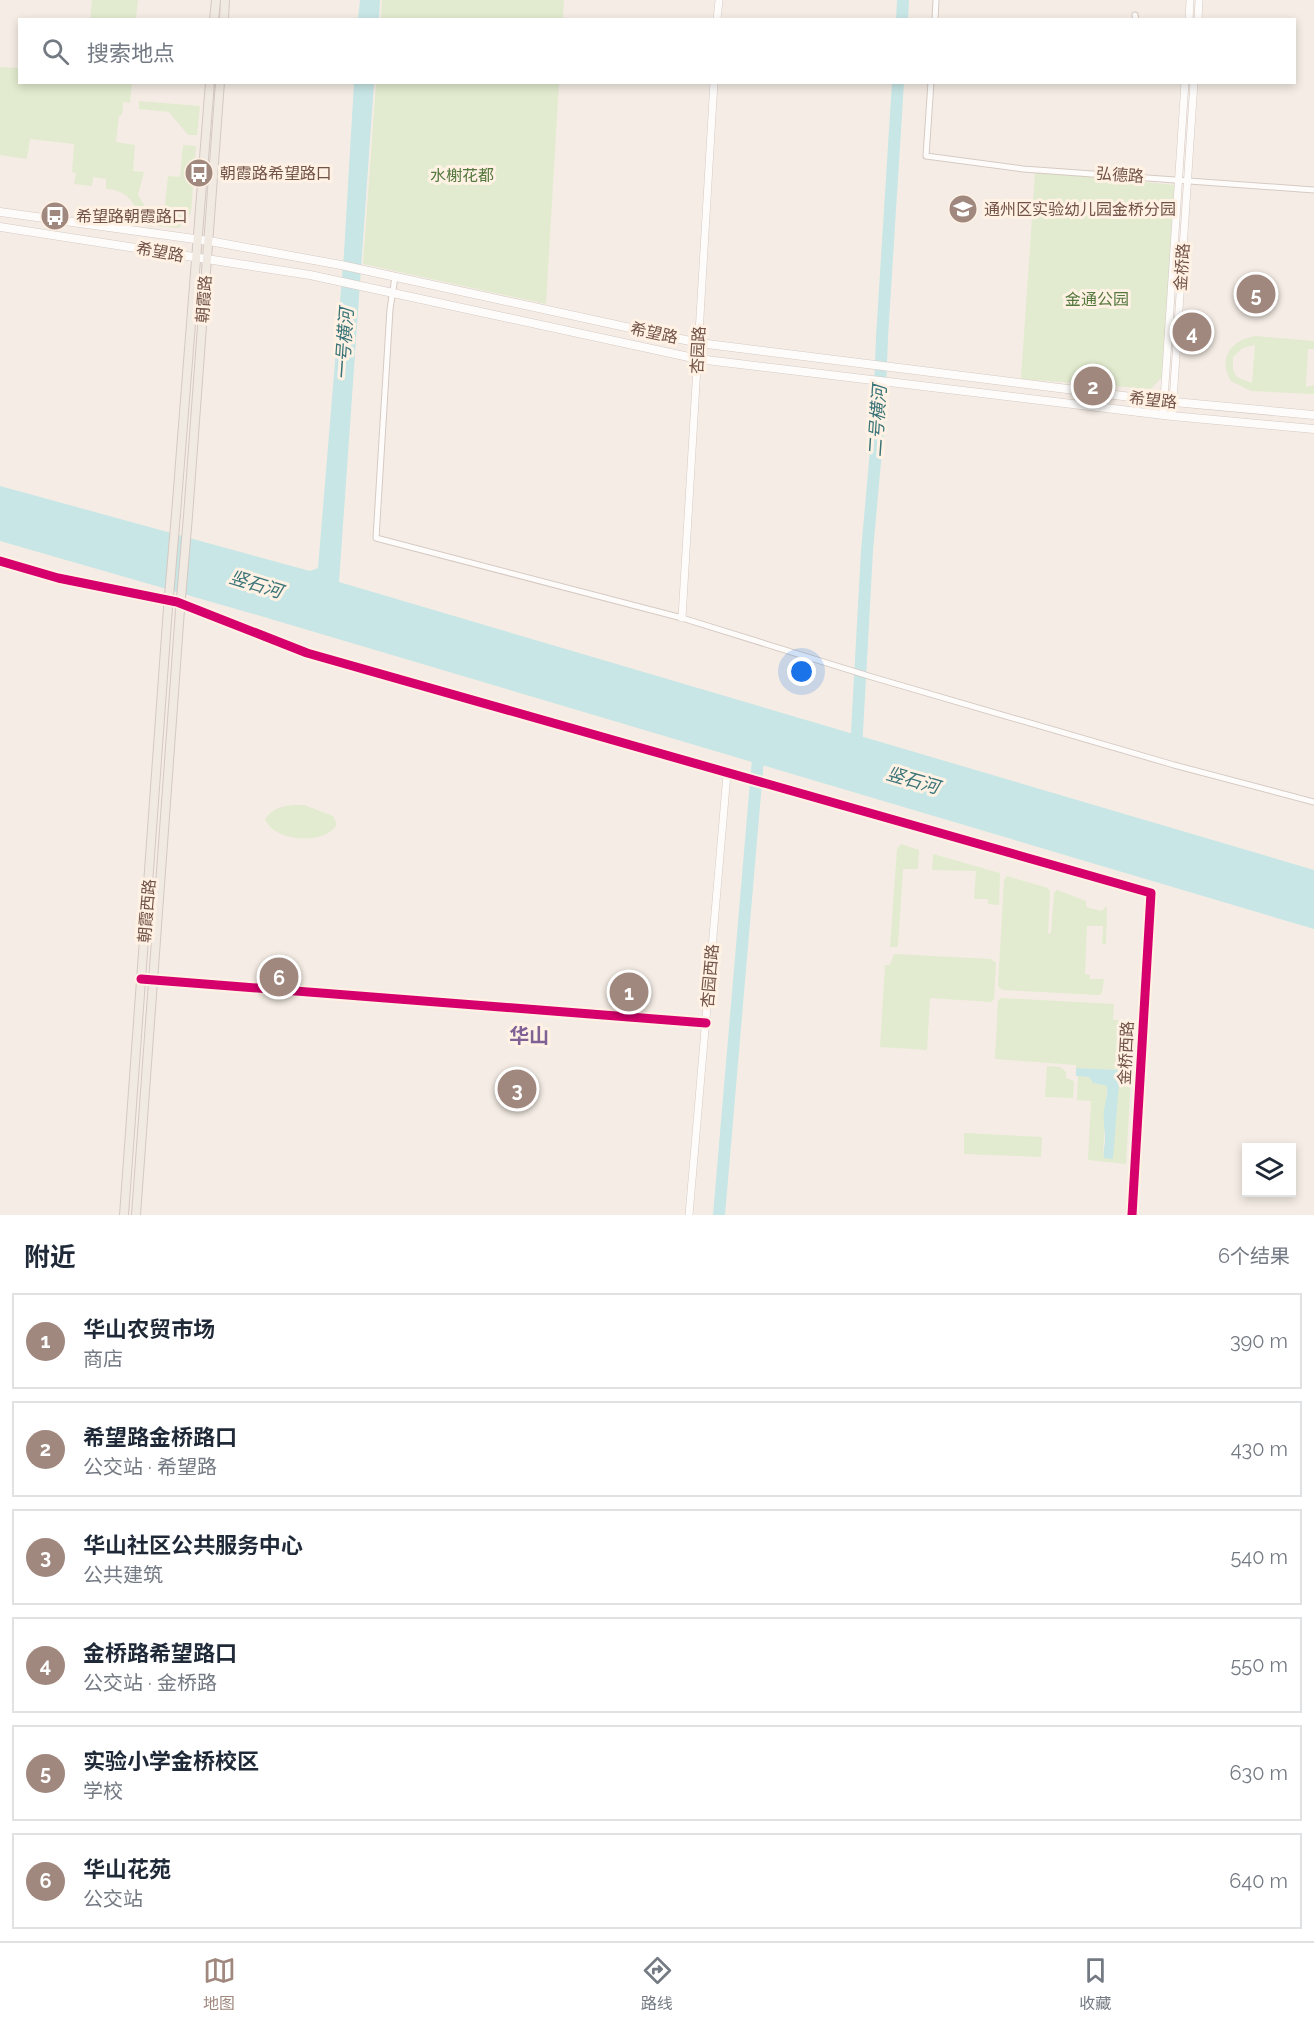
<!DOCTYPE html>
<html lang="zh">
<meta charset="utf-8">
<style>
:root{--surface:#fff;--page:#f6f6f7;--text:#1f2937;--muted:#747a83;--line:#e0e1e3;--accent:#a0887e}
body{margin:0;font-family:Raleway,"Noto Sans SC",sans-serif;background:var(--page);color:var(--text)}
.controls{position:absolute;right:18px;bottom:18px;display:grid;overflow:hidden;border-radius:0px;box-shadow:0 3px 9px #0003}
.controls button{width:54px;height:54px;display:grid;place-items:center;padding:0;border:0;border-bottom:2px solid var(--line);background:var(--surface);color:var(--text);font:30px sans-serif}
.you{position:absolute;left:802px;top:672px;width:21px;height:21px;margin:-15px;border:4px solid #fff;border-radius:50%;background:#1a73e8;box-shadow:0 0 0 9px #1a73e833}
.badge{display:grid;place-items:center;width:39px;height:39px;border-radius:50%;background:var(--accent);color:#fff;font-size:20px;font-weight:700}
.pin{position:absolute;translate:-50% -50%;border:3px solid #fff;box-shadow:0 2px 6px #0006}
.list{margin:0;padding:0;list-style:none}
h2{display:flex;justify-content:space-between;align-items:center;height:78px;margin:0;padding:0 24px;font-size:26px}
h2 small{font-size:20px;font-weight:400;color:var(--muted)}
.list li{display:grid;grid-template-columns:39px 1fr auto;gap:18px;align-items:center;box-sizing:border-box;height:96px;margin:0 12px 12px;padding:0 12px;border:2px solid var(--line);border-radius:0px}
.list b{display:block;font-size:22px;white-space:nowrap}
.list p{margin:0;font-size:20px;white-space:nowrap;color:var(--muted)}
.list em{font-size:20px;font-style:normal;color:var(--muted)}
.icon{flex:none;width:33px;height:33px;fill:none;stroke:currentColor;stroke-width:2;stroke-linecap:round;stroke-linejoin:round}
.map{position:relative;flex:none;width:1314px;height:1215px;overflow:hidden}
.search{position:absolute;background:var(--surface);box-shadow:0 3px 9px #0003;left:18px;right:18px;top:18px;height:66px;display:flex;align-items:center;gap:15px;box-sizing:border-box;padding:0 21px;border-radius:0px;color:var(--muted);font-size:22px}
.sheet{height:726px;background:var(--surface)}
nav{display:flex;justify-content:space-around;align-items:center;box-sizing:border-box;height:84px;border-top:2px solid var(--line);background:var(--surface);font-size:16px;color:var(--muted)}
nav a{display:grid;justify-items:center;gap:3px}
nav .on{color:var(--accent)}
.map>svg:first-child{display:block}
.green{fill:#e2ebcf;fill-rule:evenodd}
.water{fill:#c7e6e5}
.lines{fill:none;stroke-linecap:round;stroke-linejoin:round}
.river{stroke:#c7e6e5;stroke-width:12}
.minor-casing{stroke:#d6cac3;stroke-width:7}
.tertiary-casing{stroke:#d6cac3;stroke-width:8}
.secondary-casing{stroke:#d5c9c2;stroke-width:9}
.primary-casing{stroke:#d4c9c3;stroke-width:10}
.minor{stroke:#fefcfb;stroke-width:5}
.tertiary{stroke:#fefcfb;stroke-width:7}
.secondary{stroke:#fefcfb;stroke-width:8}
.primary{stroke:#f1eae2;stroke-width:8}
.primary-bridge-casing{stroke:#d4c9c3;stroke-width:10;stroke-linecap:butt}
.primary-bridge{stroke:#f1eae2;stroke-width:8}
.cycleway-casing{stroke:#fff2e4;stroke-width:13}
.cycleway{stroke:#d6006c;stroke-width:9}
.labels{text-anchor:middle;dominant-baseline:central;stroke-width:6;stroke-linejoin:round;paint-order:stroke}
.poi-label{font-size:16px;fill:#725246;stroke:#fff2e4;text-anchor:start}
.park-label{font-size:16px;fill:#54783e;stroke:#fff2e4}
.street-label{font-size:16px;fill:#725246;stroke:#fff2e4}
.water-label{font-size:18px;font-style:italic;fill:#3a7478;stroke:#fff2e4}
.quarter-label{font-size:20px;font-weight:bold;fill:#7f6196;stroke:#fff2e4}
</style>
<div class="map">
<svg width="1314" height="1215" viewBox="0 0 1314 1215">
<rect width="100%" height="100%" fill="#f5ede5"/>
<g class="green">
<path d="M92 0H138L136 19 90 20Z"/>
<path d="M382 0H564L563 19H381Z"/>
<path d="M0 67 19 68 20 82 132 83 130 103 123 102 122 115 119 116 116 142 135 145 133 171 144 172 138 195 146 208 153 209 151 227 146 226C134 206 131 190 106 189V179L93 177 92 186 74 184 76 173 72 172 74 144 30 139 27 159 0 155Z"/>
<path d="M376 83H559L546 304 363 264Z"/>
<path d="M139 101 200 106 197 135H188L169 112 139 109Z"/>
<path d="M183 145 196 146 191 213 179 228 158 226 159 215H164L168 176 180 177Z"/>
<path d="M1035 172 1175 185 1163 376 1151 389 1021 379Z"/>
<path d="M1255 336 1314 341V349H1308L1306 387 1314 385V394L1251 391 1231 381C1217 359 1231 340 1255 336ZM1255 345 1252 383 1237 377 1233 370V357L1243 348Z"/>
<path d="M304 805 333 816 337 824C325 846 274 842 265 819 275 805 288 805 304 805Z"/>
<path d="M901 844 919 850 918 869H903L898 947H890L897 849Z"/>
<path d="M933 854 1000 873 999 905 988 904V899H974L976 871 932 870Z"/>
<path d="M1007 876 1048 888 1050 892 1048 934 1051 933 1054 893 1057 890 1086 901V907L1101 911 1107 906 1106 944H1102L1103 926H1087L1085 974 1090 975V979H1104L1102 992 1100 995 1002 990 998 986 1004 880Z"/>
<path d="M894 954 991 959 996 963 994 999 991 1002 930 998 927 1050 880 1047 885 965H890Z"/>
<path d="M1001 998 1114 1004 1113 1020H1132L1134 1024 1126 1164 1088 1160 1091 1101 1077 1100 1078 1076 1089 1077 1093 1083 1107 1086 1103 1155 1120 1070 1076 1068V1065L995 1059 998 1001Z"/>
<path d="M1047 1066 1060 1067 1066 1072V1078L1074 1081 1073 1098 1045 1097Z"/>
<path d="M964 1133 1042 1137 1041 1157 964 1154Z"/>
</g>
<g class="water">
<path d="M360 0H380L379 19H358Z"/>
<path d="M354 83H374L339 582 1314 870V929L264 617 0 541V486L310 571 318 568 344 253Z"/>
<path d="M1076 1068 1120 1070 1113 1159 1104 1158C1103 1150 1105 1146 1105 1139 1105 1130 1103 1120 1104 1111 1105 1103 1108 1095 1107 1086L1093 1083 1089 1077 1076 1076Z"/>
</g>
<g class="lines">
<g class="river">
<path d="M902 20 903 0"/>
<path d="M856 750 867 551 879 417 882 337 898 82"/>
<path d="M719 1215 759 747"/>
</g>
<g class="minor-casing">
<g id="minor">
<path d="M1135 15 1136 20"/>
<path d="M935 20 936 0"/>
<path d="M931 82 926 156 1023 169 1314 190"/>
<path d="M395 277 390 309 376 538 682 618 872 677 1174 765 1314 802"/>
<path d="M0 561 58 578 177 602 307 653 1151 893"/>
</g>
</g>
<g class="tertiary-casing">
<g id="tertiary">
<path d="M717 20 719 0"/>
<path d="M1189 20 1190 0"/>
<path d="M1198 20 1199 0"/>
<path d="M1163 415 1185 82"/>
<path d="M1172 416 1194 82"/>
<path d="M682 618 714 82"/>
<path d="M154 980 706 1023"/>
<path d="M689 1215 727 774"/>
<path d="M1132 1215 1151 893"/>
</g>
</g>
<g class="secondary-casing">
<g id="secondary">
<path d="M0 212 209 241 341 265 699 343 1163 401 1314 415"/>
<path d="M0 227 310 275 698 359 1172 416 1314 429"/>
</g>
</g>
<g class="primary-casing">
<g id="primary">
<path d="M214 20 216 0"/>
<path d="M224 20 225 0"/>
<path d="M176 514 210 82"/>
<path d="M188 516 220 82"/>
<path d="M124 1215 168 608"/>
<path d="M136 1215 180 610"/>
</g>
</g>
<use href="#minor" class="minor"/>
<use href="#tertiary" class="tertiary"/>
<use href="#secondary" class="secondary"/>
<use href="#primary" class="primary"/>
<g class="primary-bridge-casing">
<g id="primary-bridge">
<path d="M168 608 176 514"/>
<path d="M180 610 188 516"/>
</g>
</g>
<use href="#primary-bridge" class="primary-bridge"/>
<g class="cycleway-casing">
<g id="cycleway">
<path d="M0 561 58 578 177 602 307 653 1151 893 1132 1215"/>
<path d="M141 979 706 1023"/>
</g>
</g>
<use href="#cycleway" class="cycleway"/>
</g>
<defs>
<g id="bus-disc" transform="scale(1.5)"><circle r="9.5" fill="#a0887e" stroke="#fff2e4"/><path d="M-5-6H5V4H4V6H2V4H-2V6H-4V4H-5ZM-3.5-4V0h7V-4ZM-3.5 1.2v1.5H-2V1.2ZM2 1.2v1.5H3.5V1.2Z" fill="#fff"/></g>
<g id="school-disc" transform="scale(1.5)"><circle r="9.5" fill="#a0887e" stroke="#fff2e4"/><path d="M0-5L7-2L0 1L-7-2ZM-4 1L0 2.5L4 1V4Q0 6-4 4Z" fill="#fff"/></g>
</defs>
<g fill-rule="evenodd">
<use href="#bus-disc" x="199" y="173"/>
<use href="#school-disc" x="963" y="209"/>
<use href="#bus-disc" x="55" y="216"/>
</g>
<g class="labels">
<g class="poi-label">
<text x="220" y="173">朝霞路希望路口</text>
<text x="984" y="209">通州区实验幼儿园金桥分园</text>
<text x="76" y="216">希望路朝霞路口</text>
</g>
<g class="park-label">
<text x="462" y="175">水榭花都</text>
<text x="1097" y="299">金通公园</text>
</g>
<g class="street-label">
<text transform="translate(1120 175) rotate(4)">弘德路</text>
<text transform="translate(160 252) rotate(10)">希望路</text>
<text transform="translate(1182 267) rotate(-86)">金桥路</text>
<text transform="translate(204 299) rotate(-86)">朝霞路</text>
<text transform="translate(654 333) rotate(12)">希望路</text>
<text transform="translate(698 350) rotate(-87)">杏园路</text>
<text transform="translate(1153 400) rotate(6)">希望路</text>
<text transform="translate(147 911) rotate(-85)">朝霞西路</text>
<text transform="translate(710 976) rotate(-85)">杏园西路</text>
<text transform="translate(1126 1053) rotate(-87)">金桥西路</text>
</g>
<g class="water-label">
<text transform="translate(344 344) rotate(-86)">一号横河</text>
<text transform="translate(877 421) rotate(-86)">二号横河</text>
<text transform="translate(256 584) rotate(17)">竖石河</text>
<text transform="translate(913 780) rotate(16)">竖石河</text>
</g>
<g class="quarter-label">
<text x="529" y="1036">华山</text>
</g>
</g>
</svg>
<div class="controls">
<button><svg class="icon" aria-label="layers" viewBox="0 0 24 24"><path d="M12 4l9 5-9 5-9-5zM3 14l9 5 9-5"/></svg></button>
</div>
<div class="you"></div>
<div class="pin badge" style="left:629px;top:992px">1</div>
<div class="pin badge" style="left:1093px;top:386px">2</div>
<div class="pin badge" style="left:517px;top:1089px">3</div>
<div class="pin badge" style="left:1192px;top:332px">4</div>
<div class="pin badge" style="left:1256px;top:294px">5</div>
<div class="pin badge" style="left:279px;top:977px">6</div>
<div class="search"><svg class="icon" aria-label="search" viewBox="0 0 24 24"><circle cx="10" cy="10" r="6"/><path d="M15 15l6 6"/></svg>搜索地点</div>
</div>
<section class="sheet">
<h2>附近<small>6个结果</small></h2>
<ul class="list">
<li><span class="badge">1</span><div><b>华山农贸市场</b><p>商店</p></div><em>390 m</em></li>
<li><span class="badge">2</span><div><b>希望路金桥路口</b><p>公交站 · 希望路</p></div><em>430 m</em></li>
<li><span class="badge">3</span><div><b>华山社区公共服务中心</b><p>公共建筑</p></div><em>540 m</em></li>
<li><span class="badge">4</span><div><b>金桥路希望路口</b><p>公交站 · 金桥路</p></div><em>550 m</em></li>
<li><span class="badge">5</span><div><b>实验小学金桥校区</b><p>学校</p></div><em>630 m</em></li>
<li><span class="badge">6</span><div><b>华山花苑</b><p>公交站</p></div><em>640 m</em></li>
</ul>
</section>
<nav>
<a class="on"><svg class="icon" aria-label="map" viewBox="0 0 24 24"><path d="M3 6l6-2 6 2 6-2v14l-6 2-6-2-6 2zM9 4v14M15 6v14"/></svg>地图</a>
<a><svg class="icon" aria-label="directions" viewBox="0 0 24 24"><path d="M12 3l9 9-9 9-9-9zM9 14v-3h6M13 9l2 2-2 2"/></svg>路线</a>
<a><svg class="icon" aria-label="saved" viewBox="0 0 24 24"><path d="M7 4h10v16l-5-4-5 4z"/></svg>收藏</a>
</nav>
